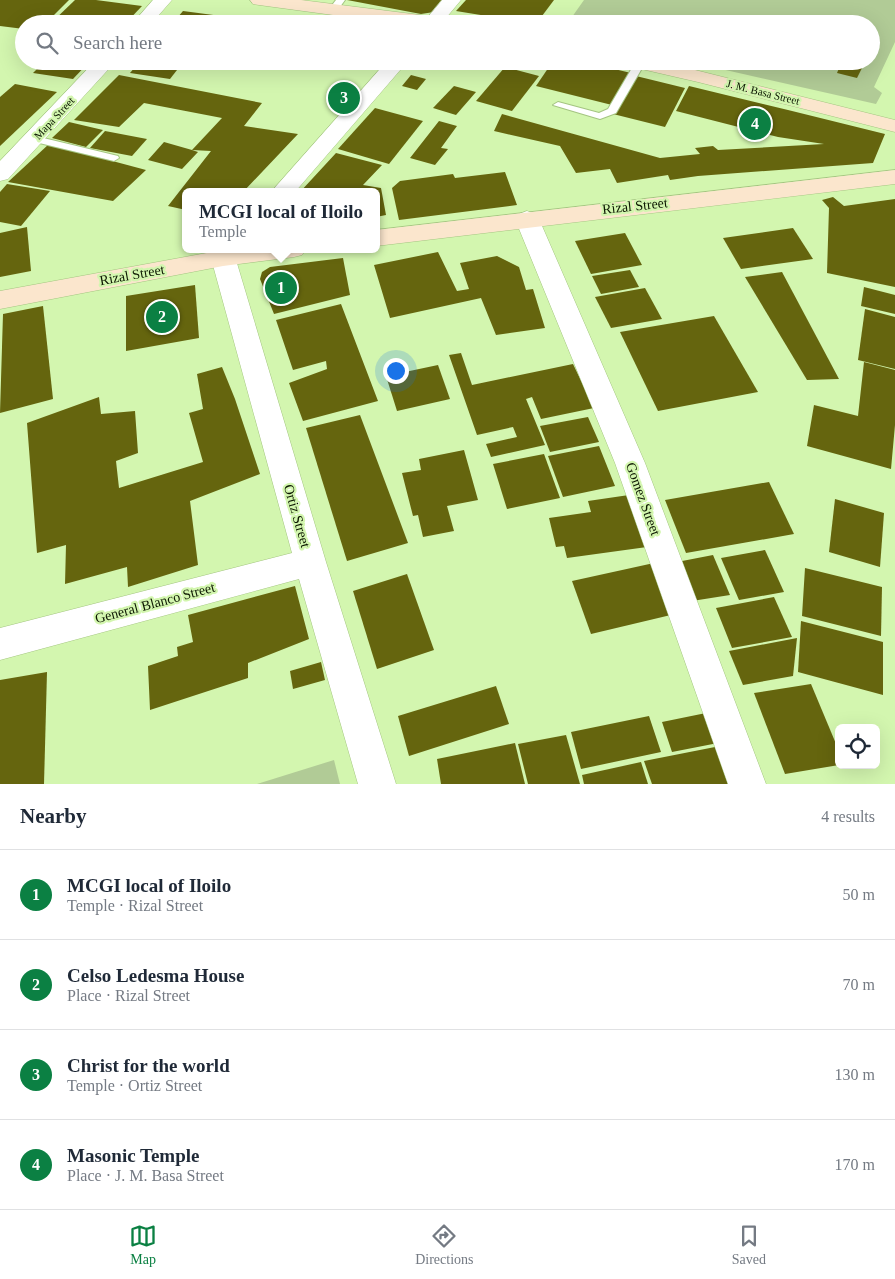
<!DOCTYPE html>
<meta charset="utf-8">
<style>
:root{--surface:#fff;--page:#f2f2f3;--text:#1f2937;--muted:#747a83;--line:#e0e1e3;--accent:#0b8043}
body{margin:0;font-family:"Times New Roman",serif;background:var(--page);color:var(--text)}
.controls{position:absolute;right:15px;bottom:15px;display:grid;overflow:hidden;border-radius:8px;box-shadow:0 5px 20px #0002}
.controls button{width:45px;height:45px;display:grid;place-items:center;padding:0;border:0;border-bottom:1px solid var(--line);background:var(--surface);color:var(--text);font:25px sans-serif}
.you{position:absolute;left:395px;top:370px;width:18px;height:18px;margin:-12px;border:4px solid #fff;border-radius:50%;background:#1a73e8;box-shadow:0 0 0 8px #1a73e833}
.badge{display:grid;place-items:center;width:32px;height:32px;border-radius:50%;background:var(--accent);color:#fff;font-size:16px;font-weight:700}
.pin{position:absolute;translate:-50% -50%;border:2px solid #fff;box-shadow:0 1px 5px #0006}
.popup{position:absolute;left:182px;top:188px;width:198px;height:65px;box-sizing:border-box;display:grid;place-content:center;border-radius:8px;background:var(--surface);filter:drop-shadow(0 1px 4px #0005);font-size:16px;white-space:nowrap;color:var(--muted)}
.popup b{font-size:19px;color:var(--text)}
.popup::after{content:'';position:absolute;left:50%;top:100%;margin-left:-10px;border:10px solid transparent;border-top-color:var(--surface)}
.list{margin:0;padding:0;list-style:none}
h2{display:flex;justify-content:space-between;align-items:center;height:65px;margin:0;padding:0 20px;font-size:21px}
h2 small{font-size:16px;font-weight:400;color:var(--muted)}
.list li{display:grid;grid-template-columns:32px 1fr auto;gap:15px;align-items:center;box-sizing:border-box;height:90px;padding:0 20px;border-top:1px solid var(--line)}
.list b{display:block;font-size:19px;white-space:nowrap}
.list p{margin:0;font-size:16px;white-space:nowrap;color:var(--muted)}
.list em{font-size:16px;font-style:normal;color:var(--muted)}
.icon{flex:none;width:28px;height:28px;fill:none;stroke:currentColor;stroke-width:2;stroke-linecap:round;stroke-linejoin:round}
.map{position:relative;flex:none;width:895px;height:784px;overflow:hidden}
.search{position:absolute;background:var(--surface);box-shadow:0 5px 20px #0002;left:15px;right:15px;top:15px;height:55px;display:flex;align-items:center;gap:12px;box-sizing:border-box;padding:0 18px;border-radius:28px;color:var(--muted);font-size:19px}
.sheet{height:425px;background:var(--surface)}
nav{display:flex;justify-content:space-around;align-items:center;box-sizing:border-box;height:70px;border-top:1px solid var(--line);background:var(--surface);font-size:14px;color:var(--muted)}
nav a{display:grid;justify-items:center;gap:2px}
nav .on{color:var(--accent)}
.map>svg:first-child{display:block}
.green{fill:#b1cb96}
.building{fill:#65650e}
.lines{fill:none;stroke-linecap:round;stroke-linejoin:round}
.lane-casing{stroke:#a4c581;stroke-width:2}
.street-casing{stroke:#a4c581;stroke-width:1}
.secondary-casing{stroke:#a4c581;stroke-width:1}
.lane{fill:#fff;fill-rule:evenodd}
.street{fill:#fff;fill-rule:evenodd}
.secondary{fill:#fbe6cd;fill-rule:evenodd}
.labels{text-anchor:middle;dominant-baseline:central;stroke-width:4.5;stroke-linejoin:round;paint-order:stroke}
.far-street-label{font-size:11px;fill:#0c1700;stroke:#d3f6af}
.street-label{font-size:14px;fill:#0c1700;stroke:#d3f6af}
</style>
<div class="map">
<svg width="895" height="784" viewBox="0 0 895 784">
<rect width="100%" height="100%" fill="#d3f6af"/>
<g class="green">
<path d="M584 0H895V42L874 87 882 93 876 104 686 61H871V24H567Z"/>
<path d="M334 760 340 784H257Z"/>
</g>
<g class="building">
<path d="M0 0H69L45 24H24V29L0 26Z"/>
<path d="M75 0H96L142 6 125 24H50Z"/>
<path d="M347 0H444L434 12 421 14Z"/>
<path d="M466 0H554L536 24 456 11Z"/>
<path d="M183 11 221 16 214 24H172Z"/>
<path d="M45 61H90L73 79 33 73Z"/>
<path d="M140 61H184L170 79 130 73Z"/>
<path d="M427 61H449L443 69 424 65Z"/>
<path d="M553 61H581L631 73 612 105 536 86Z"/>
<path d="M842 61H863L865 62 857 78 837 73Z"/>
<path d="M505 67 539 76 512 111 476 101Z"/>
<path d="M119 75 262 103 244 126 298 134 243 192H186V210L168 206 211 151 192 150 198 152 182 169 148 160 164 142 192 150 222 118 144 103 119 127 74 120Z"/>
<path d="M411 75 426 79 417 90 402 86Z"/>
<path d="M636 76 685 88 665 127 613 114Z"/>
<path d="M15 84 57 92 0 146V97Z"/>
<path d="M454 86 476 92 456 115 433 108Z"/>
<path d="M689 86 788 110 885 134 873 163 698 176 670 180 668 175 617 183 610 169 576 173 560 146 494 131 502 114 660 158 700 154 695 148 713 146 718 150 824 144 778 137 676 111Z"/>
<path d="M375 108 423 121 389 164 338 149Z"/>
<path d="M439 121 457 126 441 148 448 149 435 165 410 158Z"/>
<path d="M69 122 103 130 86 147 52 138Z"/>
<path d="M105 131 147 139 132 156 90 148Z"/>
<path d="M49 144 146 170 113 201 8 182Z"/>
<path d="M336 153 382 165 363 185 381 188 386 215 376 217V192H300Z"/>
<path d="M505 172 517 205 399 220 392 188 400 181 453 174 455 178Z"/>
<path d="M7 184 50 191 21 226 0 222V192Z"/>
<path d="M833 197 844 206 895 199V287L827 273 829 208 822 200Z"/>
<path d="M27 227 31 271 0 277V233Z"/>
<path d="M793 228 813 259 741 269 723 238Z"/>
<path d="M625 233 642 265 591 274 575 241Z"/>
<path d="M438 252 457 291 469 289 460 263 497 256 519 267 526 290 533 289 545 328 496 335 481 298 390 318 374 265Z"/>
<path d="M343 258 350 295 274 314 260 279 262 272 270 267Z"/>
<path d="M630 270 639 287 601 294 592 276Z"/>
<path d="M782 272 839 379 807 380 745 277Z"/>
<path d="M195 285 199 338 126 351V296Z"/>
<path d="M864 287 895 295V314L861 306Z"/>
<path d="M645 288 662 319 611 328 595 297Z"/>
<path d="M341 304 378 401 303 421 289 383 327 369 326 361 293 370 276 320Z"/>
<path d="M43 306 53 399 0 413 3 314Z"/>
<path d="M865 309 895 317V369L858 360Z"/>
<path d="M714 316 758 392 658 411 620 332Z"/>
<path d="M461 353 472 385 573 364 594 408 541 419 532 397 526 399 545 445 491 457 486 444 517 437 513 427 477 435 449 355Z"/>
<path d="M864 362 895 370V425L891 469 807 446 814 405 858 416Z"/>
<path d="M438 365 450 399 397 411 386 376Z"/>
<path d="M222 367 235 399 260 474 190 501 198 565 128 587 127 567 65 584 66 545 37 553 27 423 99 397 101 414 135 411 138 453 116 461 119 488 203 462 189 413 203 409 197 374Z"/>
<path d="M360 415 408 543 347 561 306 428Z"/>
<path d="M588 417 599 442 550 452 540 426Z"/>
<path d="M599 446 615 486 563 497 548 456Z"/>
<path d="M464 450 478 500 447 506 454 531 423 537 418 515 413 516 402 473 421 470 419 459Z"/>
<path d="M544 454 560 498 507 509 493 464Z"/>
<path d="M769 482 794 534 686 553 665 500Z"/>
<path d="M629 495 647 547 567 558 564 546 556 547 549 518 591 512 588 501Z"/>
<path d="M835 499 884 513 880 567 829 552Z"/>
<path d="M765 550 784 592 739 600 721 558Z"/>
<path d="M713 555 730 595 692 601 677 562Z"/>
<path d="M654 563 675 614 591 634 572 581Z"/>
<path d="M805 568 882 587 881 636 802 616Z"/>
<path d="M407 574 434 650 377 669 353 591Z"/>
<path d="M295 586 309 639 248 663V678L150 710 148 666 178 656 177 647 193 642 188 615Z"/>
<path d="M774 597 792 637 732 648 716 608Z"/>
<path d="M801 621 883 642V695L798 672Z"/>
<path d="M797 638 793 676 743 685 729 651Z"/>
<path d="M321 662 325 680 293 689 290 671Z"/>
<path d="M47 672 44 784H0V680Z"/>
<path d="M811 684 839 751V765L785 774 754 693Z"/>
<path d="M496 686 509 724 409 756 398 716Z"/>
<path d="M706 713 718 743 672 752 662 722Z"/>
<path d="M649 716 661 752 581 769 571 732Z"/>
<path d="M566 735 580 784H528L518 744Z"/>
<path d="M515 743 525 784H441L437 759Z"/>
<path d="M715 747 729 784H652L644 761Z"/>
<path d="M641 762 648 784H584L582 775Z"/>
</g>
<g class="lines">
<g class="lane-casing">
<g id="lane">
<path d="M336 0H345L337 11H331L329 9Z"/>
<path d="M636 61 645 63 616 113 600 119 553 105 558 102 599 113 608 109Z"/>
<path d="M35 136 118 156 119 158 114 161 31 141V137Z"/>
</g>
</g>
<g class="street-casing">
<g id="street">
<path d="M153 0H172L151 24H132Z"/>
<path d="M442 0H461L441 24H422Z"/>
<path d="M95 61H116L8 179 0 181V161Z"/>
<path d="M387 61H408L295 192H271Z"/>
<path d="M527 211 535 214 539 219 645 463 766 784H728L615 463 515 219 519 214Z"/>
<path d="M217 249H244L236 260 326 562 396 784H358L299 579 0 660V628L292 553 211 258Z"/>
</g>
</g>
<g class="secondary-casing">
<g id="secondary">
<path d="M250 0H301L444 18 451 20 453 24H400L259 5 253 4Z"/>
<path d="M621 61H659L895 120V132L698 82 624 65Z"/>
<path d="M895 170V184L376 246V230Z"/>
<path d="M306 249 302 255 294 257 223 266 0 309V291L223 250Z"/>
</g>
</g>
<use href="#lane" class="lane"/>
<use href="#street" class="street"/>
<use href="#secondary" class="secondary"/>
</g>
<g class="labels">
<g class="far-street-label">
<text transform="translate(763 92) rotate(14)">J. M. Basa Street</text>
<text transform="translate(54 118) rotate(-47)">Mapa Street</text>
</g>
<g class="street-label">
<text transform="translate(635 206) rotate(-6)">Rizal Street</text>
<text transform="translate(132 275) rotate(-10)">Rizal Street</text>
<text transform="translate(643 499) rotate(70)">Gomez Street</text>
<text transform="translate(297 516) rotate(74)">Ortiz Street</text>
<text transform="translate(155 603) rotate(-15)">General Blanco Street</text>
</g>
</g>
</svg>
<div class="controls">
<button><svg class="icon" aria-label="locate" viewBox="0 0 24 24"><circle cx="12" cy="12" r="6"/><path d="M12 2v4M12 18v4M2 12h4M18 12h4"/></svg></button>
</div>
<div class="you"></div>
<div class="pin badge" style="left:281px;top:288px">1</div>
<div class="popup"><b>MCGI local of Iloilo</b>Temple</div>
<div class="pin badge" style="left:162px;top:317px">2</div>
<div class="pin badge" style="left:344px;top:98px">3</div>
<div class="pin badge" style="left:755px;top:124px">4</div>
<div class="search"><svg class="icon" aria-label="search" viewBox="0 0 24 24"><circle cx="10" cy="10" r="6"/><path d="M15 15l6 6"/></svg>Search here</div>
</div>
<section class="sheet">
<h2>Nearby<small>4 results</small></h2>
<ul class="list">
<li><span class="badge">1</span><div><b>MCGI local of Iloilo</b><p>Temple · Rizal Street</p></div><em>50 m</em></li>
<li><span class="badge">2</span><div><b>Celso Ledesma House</b><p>Place · Rizal Street</p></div><em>70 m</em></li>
<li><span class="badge">3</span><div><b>Christ for the world</b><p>Temple · Ortiz Street</p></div><em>130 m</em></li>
<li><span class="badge">4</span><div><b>Masonic Temple</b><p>Place · J. M. Basa Street</p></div><em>170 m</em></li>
</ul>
</section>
<nav>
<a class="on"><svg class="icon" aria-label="map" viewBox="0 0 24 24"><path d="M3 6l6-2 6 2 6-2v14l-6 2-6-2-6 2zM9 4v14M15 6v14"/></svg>Map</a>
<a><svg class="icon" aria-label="directions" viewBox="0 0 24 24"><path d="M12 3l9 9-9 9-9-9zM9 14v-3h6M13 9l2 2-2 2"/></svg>Directions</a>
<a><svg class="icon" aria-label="saved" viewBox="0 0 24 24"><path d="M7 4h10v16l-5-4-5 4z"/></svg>Saved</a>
</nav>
